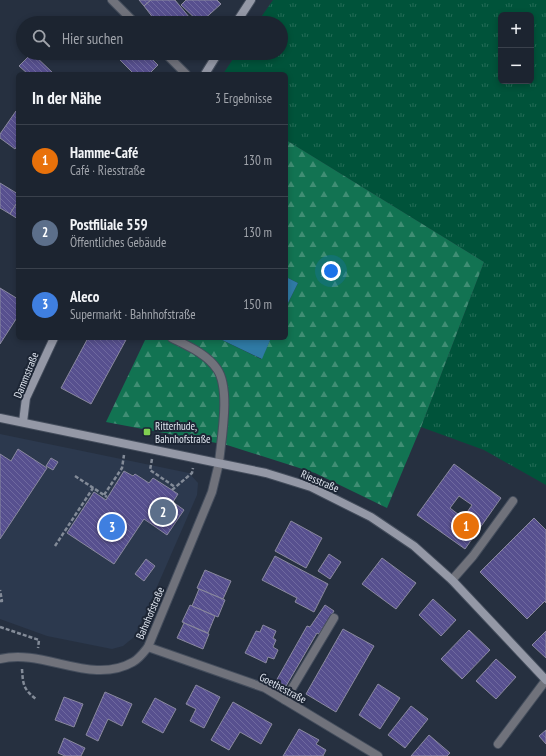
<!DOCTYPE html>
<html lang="de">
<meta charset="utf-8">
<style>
:root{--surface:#1c2430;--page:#252c38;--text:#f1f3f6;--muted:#a0a4ab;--line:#3a414c;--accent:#80d051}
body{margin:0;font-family:"PT Sans Narrow",sans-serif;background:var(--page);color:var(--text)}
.controls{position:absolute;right:12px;top:12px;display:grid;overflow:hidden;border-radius:6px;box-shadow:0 2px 6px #0003}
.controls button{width:36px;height:36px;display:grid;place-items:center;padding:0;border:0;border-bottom:1px solid var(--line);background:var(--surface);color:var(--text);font:20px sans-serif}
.you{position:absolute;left:331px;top:271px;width:14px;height:14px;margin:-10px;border:3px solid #fff;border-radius:50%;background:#1a73e8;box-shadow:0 0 0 6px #1a73e833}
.badge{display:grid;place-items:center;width:26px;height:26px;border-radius:50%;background:var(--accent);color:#fff;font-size:13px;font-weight:700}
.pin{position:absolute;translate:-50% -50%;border:2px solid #fff;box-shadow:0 1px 4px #0006}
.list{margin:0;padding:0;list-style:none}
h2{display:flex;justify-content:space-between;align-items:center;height:52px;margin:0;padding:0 16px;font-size:17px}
h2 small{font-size:13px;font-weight:400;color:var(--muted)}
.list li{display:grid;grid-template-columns:26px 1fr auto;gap:12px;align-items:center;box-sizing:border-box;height:72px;padding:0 16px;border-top:1px solid var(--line)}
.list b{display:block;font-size:15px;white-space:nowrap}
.list p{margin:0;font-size:13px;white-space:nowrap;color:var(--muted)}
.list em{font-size:13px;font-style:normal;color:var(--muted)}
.icon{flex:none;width:22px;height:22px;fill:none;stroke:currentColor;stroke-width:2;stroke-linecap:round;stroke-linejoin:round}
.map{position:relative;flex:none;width:546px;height:756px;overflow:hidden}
.search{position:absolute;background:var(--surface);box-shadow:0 2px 6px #0003;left:16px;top:16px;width:272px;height:44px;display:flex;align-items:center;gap:10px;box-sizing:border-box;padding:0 14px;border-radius:22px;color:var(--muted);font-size:15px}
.panel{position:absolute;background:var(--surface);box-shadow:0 2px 6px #0003;left:16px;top:72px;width:272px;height:268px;border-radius:6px}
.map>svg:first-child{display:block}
.built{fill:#2c394e}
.grass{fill:url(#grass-tufts);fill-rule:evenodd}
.forest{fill:url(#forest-firs)}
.water{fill:#2f7aa5}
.building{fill:url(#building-back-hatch);stroke:#8a899f;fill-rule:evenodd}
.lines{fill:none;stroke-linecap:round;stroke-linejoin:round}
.lane-casing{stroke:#444d5c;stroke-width:10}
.street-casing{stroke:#444d5c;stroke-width:10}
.secondary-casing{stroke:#444d5c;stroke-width:10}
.path{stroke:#838b98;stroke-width:2.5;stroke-dasharray:4 2;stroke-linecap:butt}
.lane{stroke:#70727b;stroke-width:8}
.street{stroke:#70727b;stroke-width:8}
.secondary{stroke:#9498a6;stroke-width:8}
.poi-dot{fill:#80d051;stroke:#1d2635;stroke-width:1.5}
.labels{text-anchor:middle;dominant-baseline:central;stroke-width:4;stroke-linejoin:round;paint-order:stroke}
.street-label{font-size:11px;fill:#e0e6f0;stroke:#1d2635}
.poi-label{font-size:11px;fill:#e0e6f0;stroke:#1d2635;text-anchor:start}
</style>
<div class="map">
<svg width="546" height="756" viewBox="0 0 546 756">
<defs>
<pattern id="grass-tufts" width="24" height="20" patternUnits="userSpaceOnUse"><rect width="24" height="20" fill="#00533a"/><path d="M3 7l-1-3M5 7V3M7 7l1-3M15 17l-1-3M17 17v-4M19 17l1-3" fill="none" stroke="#256c57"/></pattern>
<pattern id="forest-firs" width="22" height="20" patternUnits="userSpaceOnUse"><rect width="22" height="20" fill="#127352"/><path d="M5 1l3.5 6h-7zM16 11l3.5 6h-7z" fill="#408e74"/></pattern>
<pattern id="building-back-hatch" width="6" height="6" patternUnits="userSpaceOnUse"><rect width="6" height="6" fill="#57508f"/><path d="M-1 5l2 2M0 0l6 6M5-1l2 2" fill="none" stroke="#6f699f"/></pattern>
</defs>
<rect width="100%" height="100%" fill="#263040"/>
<path class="built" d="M0 434 189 473 198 483 197 495 146 612 134 637 123 646 112 649 47 636 0 619Z"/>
<path class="grass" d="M273 0H546V485L484 450 421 427 484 262 286 140V74H223L237 53H281V23H257ZM501 15H531V81H501Z"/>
<path class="forest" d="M286 140 484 262 421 427 387 508 315 473 227 445 106 422 146 338H218L261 359 271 338H286V307L298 283 286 277Z"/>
<g class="water">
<path d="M286 277 298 283 286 307Z"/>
<path d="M218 338H271L262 359Z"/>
</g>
<g class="building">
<path d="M139 0H151L144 6Z"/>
<path d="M151 0H175L194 23H157L144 6Z"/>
<path d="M186 0H217L221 4 200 23 181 5Z"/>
<path d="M32 53 54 74H28L19 66Z"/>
<path d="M113 53H146L158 65 149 74H134Z"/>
<path d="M16 111 18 113V145L15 149 0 138V134Z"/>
<path d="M0 183 18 194V201L10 214 0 208Z"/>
<path d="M18 201V219L10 214Z"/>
<path d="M0 288 18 299V316L0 344Z"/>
<path d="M88 338H127L91 404 61 388Z"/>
<path d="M18 449 47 468 0 539V454L11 461Z"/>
<path d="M51 458 58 462 53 470 46 466Z"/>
<path d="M454 464 501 498 465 549 417 515ZM459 496 472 505 463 518 450 508Z"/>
<path d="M124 471 133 476 135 474 149 483 153 478 172 490 178 494 173 502 184 510 167 535 144 519 114 564 67 533 94 492 106 500Z"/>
<path d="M534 518 546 530V603L545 601 527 619 480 572Z"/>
<path d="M291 521 322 538 306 568 275 551Z"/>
<path d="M329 554 341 562 330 579 318 571Z"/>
<path d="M275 556 328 584 314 612 295 602 297 598 262 580Z"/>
<path d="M382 558 416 583 396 609 362 584Z"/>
<path d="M146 559 155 566 144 581 135 574Z"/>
<path d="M205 570 231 581 223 599 197 588Z"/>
<path d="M199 589 225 600 218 617 192 606Z"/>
<path d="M433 599 456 620 441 636 419 615Z"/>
<path d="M190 605 215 616 208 633 182 622Z"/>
<path d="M325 605 334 611 319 634 317 633 286 686 276 681 307 626 310 627Z"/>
<path d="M184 623 209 634 203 649 177 638Z"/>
<path d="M263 625 276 631 273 638 276 640 273 647 278 650 274 659 268 657 266 663 245 653 256 631 260 632Z"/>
<path d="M343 629 374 646 336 712 306 694Z"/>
<path d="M469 630 490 650 462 679 441 659Z"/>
<path d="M546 631V658L532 645Z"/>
<path d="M496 659 516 677 496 699 476 681Z"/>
<path d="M378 684 400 698 380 729 359 715Z"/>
<path d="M196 685 220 697 204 728 190 721 196 709 186 704Z"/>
<path d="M105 692 132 704 122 726 108 719 98 741 86 735Z"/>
<path d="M64 697 83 704 74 727 55 720Z"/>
<path d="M155 698 176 709 163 733 142 722Z"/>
<path d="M233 702 272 724 261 744 240 732 229 750 211 740Z"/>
<path d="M411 706 428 719 405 748 388 735Z"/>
<path d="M299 729 319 740 316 744 326 750 323 756H283Z"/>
<path d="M546 730V744L539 736Z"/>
<path d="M429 735 450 753 447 756H411Z"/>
<path d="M64 738 85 748 81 756H65L58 753Z"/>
</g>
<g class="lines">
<g class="lane-casing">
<g id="lane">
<path d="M112 0 135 23"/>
<path d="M165 53 186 74"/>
<path d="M172 338C188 346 207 354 217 369 231 389 221 440 219 463"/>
<path d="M452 580 473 556 513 501"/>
<path d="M285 700 334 618"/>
<path d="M498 744 546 680"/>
</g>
</g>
<g class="street-casing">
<g id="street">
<path d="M148 647 265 688 378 756"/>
<path d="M0 659C44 648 91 686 133 662 139 659 144 652 148 647L212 492 219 463"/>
</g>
</g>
<g class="secondary-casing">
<g id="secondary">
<path d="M236 23 251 0"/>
<path d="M205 74 218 53"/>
<path d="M0 418 266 473 311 487 371 517 414 546 452 580 546 680"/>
<path d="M23 422 26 398 54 338"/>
</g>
</g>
<g class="path">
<path d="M152 459 150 470 175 487"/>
<path d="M75 476 107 497"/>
<path d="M172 490 192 473 193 468"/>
<path d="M104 495 122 468 124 455"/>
<path d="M55 546 93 488"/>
<path d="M0 601H2L0 590"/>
<path d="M0 627 39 640 38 648"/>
<path d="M22 669C23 684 23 689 36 699"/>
</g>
<use href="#lane" class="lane"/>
<use href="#street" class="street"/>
<use href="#secondary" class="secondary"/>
</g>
<rect class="poi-dot" x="143" y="428" width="8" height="8" rx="2"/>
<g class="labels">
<g class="street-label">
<text transform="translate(26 375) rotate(-68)">Dammstraße</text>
<text transform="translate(320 481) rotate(23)">Riesstraße</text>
<text transform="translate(150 613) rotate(-67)">Bahnhofstraße</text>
<text transform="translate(283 688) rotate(28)">Goethestraße</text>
</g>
<g class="poi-label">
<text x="155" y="426">Ritterhude,<tspan x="155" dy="13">Bahnhofstraße</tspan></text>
</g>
</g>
</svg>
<div class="controls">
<button>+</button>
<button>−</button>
</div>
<div class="you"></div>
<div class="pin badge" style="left:466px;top:526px;background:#e8710a">1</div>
<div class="pin badge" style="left:163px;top:512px;background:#5c6f8a">2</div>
<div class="pin badge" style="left:112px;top:527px;background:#3f7fe0">3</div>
<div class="search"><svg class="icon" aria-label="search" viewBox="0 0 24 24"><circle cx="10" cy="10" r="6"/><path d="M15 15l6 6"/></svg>Hier suchen</div>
<section class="panel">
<h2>In der Nähe<small>3 Ergebnisse</small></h2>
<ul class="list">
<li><span class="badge" style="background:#e8710a">1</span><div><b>Hamme-Café</b><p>Café · Riesstraße</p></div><em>130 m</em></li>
<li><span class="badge" style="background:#5c6f8a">2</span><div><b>Postfiliale 559</b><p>Öffentliches Gebäude</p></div><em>130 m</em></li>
<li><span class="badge" style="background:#3f7fe0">3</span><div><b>Aleco</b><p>Supermarkt · Bahnhofstraße</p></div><em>150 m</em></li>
</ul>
</section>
</div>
